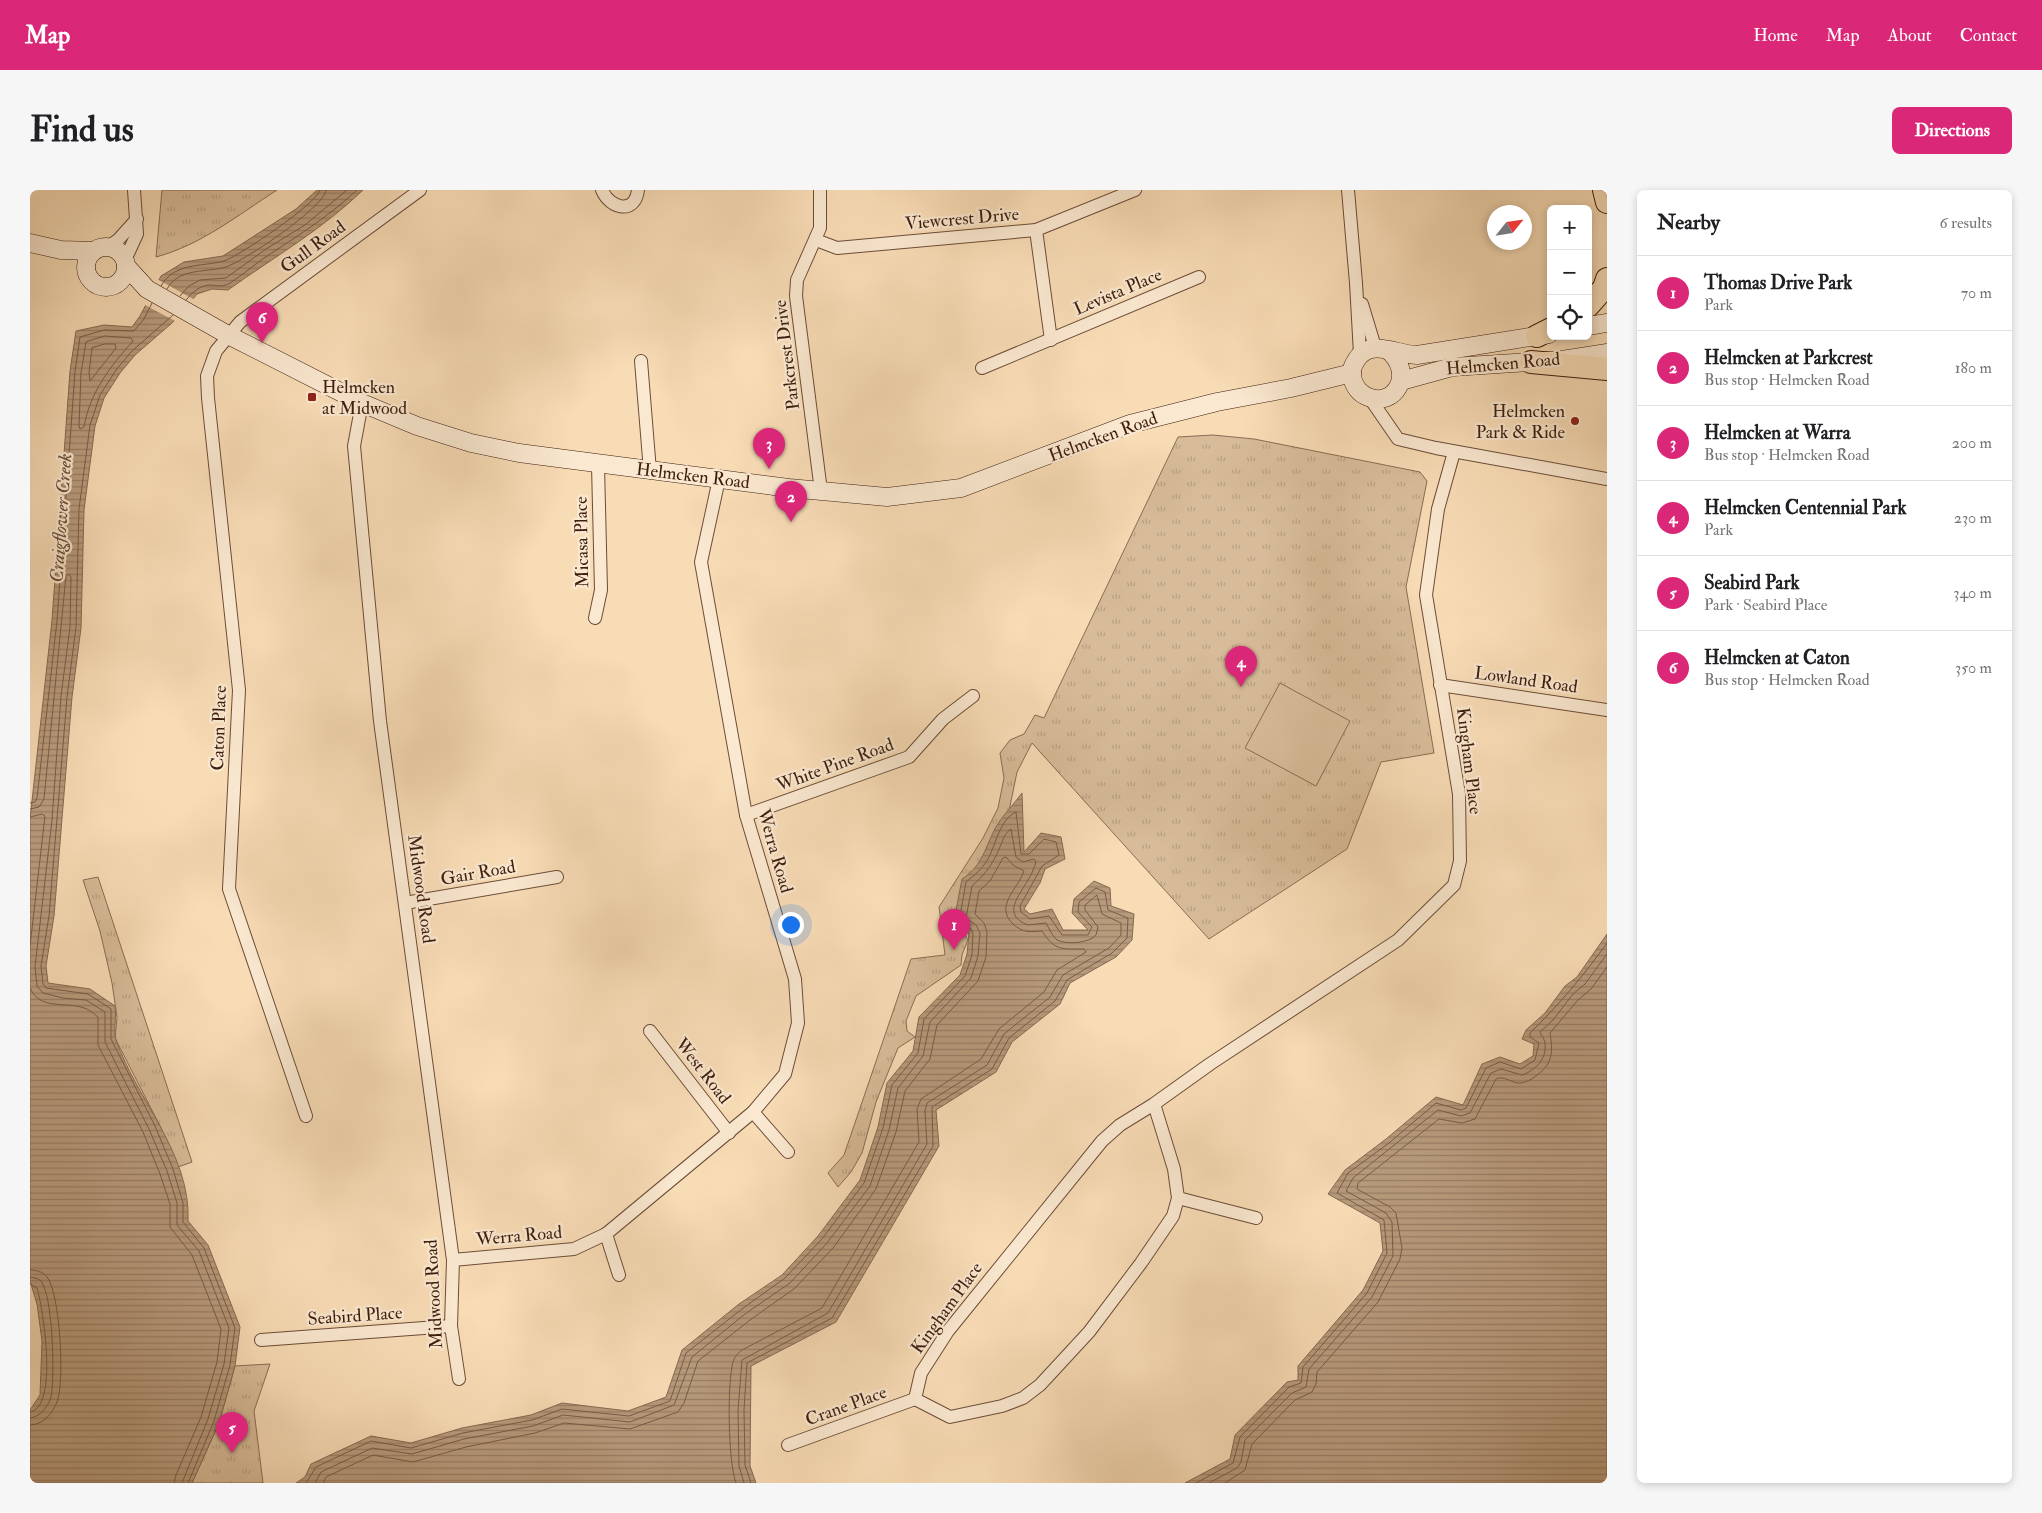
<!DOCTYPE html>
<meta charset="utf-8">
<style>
:root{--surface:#fff;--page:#f6f6f6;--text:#202124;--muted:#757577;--line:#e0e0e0;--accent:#db2777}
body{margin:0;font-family:"IM FELL Double Pica",serif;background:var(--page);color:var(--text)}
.controls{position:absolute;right:15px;top:15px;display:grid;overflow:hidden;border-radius:8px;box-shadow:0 2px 8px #0003}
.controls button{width:45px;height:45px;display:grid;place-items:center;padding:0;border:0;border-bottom:1px solid var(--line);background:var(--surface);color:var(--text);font:25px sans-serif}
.compass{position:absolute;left:1457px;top:15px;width:45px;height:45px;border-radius:50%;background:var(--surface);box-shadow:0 2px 8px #0003;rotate:60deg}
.you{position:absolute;left:760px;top:734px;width:18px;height:18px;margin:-12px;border:4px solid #fff;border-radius:50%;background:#1a73e8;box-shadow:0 0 0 8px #1a73e833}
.badge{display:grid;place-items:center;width:32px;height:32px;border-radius:50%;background:var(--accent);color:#fff;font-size:16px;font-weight:700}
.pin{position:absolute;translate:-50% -41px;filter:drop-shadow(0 1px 2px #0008)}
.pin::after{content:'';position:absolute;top:26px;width:18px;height:15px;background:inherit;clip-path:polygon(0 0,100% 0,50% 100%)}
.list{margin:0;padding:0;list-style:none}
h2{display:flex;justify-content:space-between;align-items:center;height:65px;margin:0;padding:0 20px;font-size:21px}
h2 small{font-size:16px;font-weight:400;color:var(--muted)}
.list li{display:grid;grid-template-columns:32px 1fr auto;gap:15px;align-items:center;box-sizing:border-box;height:75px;padding:0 20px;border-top:1px solid var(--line)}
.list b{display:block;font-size:19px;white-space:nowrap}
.list p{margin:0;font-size:16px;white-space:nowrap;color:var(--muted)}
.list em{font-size:16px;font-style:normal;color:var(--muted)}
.icon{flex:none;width:28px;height:28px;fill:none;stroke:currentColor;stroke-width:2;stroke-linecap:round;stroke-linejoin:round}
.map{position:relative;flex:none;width:1577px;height:1293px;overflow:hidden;border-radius:8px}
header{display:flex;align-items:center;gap:30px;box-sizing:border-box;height:70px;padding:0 25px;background:var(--accent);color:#fff}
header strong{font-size:24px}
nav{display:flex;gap:28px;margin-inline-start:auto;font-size:18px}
.intro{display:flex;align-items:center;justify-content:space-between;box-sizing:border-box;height:120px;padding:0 30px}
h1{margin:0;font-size:35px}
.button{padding:12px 22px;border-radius:8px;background:var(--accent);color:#fff;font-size:18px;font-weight:700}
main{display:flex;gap:30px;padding:0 30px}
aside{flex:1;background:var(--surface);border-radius:8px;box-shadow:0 2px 8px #0003}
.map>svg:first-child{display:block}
.grass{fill:url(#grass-tufts);stroke:#8a6c53}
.garden{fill:#d8bc99;stroke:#8a6c53}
.water{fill:url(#water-rules);stroke:#876950}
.pier{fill:#f8dcb6}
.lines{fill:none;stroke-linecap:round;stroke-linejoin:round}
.shore{stroke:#7a5c45;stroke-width:1}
.minor-casing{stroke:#6c4d37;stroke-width:14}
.secondary-casing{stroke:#3d1d0d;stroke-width:19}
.motorway-casing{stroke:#3d1d0d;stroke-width:24}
.minor{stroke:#fae8d0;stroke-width:12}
.secondary{stroke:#fae8d0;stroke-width:18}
.motorway{stroke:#f8dcb6;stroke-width:22}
.poi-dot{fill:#8f2418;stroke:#fae8d0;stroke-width:2}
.labels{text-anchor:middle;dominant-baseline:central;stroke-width:4.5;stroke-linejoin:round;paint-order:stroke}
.street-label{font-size:18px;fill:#3d1d0d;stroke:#fae8d0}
.poi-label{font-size:18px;fill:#3d1d0d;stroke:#fae8d0;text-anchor:start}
.water-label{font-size:19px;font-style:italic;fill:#684934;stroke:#fae8d0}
</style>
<header>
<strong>Map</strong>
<nav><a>Home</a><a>Map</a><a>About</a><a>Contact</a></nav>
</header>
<div class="intro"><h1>Find us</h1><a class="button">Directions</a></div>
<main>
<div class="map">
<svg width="1577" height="1293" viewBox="0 0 1577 1293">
<defs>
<pattern id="grass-tufts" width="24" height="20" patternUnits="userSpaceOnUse" patternTransform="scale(1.25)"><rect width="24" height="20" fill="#d8bc99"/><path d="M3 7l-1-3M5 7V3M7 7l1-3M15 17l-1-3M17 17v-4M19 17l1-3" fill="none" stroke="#baa183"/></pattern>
<pattern id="water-rules" width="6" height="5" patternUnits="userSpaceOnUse" patternTransform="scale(1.25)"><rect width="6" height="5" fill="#b89b7d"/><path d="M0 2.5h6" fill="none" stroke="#977e65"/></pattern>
</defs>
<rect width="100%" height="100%" fill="#f8dcb6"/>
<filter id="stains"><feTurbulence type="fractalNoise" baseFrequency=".004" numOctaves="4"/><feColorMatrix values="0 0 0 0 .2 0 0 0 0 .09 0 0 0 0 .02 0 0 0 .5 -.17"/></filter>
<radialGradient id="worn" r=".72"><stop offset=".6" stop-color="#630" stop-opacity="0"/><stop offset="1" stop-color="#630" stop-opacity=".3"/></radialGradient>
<g class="grass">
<path d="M132 0H247C208 25 171 55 126 67Z"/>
<path d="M1183 245 1224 249 1390 282 1397 291 1376 397 1404 563 1351 572 1317 659 1179 749 1002 553 987 582 979 621 931 738 938 750 932 765 931 775 886 806 876 831 877 841 885 847 868 858 846 912 832 963 821 982 808 997 798 983 814 965 881 769 915 765 909 717 953 648 968 618 974 588 970 563 980 550 994 544 1005 525 1014 528 1148 247Z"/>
<path d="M68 687 162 972 148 977 129 934 85 848 87 827 82 793 70 741 53 690Z"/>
<path d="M240 1174 224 1221 233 1293H162L189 1233 205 1176Z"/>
</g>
<path class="garden" d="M1250 493 1320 531 1286 596 1215 558Z"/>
<g class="water">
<path d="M287 0H333C293 39 244 67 198 100L182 99 167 104 142 133 105 165 90 183 74 208 65 236 54 320 51 438 42 507 24 726 16 776 18 793 60 799 85 816C87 826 83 840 86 850 107 910 161 964 158 1031L178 1055 210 1137 205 1176 189 1233 162 1293H0V1220L10 1205 12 1151 7 1114 0 1091V629L22 430 40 181 46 141 74 135 102 137 110 126 131 86 154 72 193 66 266 19Z"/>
<path d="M992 603 994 662 1011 643 1031 647 1035 669 1015 679 1010 693 994 719 1000 724 1022 719 1033 740H1058L1042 723 1044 709 1064 691 1080 698 1081 716 1104 724 1102 750 1086 767 1040 793 1030 814 982 852 966 882 906 920 909 956 806 1132 721 1176 720 1276 726 1293H266L275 1287 281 1274 341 1246 381 1253 432 1238 501 1225 532 1213 598 1221 636 1207 652 1160 709 1114 752 1085 788 1046 830 990 848 937 857 893 883 861 889 827 930 785 937 764 939 743 923 736 932 689C954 674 954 659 966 637 973 625 984 614 992 603Z"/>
<path d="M1577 744V1293H1155L1200 1269 1205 1245 1257 1192 1268 1190V1176L1333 1100 1353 1061 1350 1033 1298 1004 1315 980 1356 949 1406 907 1433 915 1452 874 1470 867 1490 874 1503 866 1504 854 1492 849 1496 840 1515 823 1535 796 1547 787Z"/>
</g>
<path class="pier" d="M127 89 165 110 147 132 113 114Z"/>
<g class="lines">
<g class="shore">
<path d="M131 96C144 72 172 77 194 71 209 66 288 13 290 0"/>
<path d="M137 99C149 77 176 83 196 77 214 71 295 17 296 0"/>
<path d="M150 106 159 96 170 90 196 88 236 59 275 35 317 0"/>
<path d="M156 110C177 84 186 102 200 93 214 84 226 73 240 64 271 44 300 25 327 0"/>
<path d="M143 125 102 161 86 180 70 205 60 235 49 319 46 437 37 507 19 726 11 776 13 794 16 798 58 804 81 819V849L125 936 143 979 153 1013V1032L174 1058 205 1138 200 1175 184 1231 158 1293"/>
<path d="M75 146 101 148 103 151C80 177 60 202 54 237L50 239 49 236 51 183 56 152Z"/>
<path d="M75 154H85L86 158 60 191 59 183 62 158Z"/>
<path d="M0 613 5 612 7 608 27 431 45 182 50 147 74 140 104 141 114 129 122 113"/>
<path d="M0 619 9 617 14 609 36 386 39 384 41 387 40 437 31 506 22 630 5 777 7 796 13 803 33 808 56 810 75 822V852L119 939 137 981 147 1013V1035L169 1061 199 1138 194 1174 178 1229 152 1293"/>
<path d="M0 627 12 624 15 626 0 756"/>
<path d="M0 798C10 821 36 811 54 818 59 819 64 824 68 827V855L113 942 130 984 140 1014V1037L162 1065 191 1139 187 1172 171 1227 146 1285 144 1293"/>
<path d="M0 1080C7 1080 13 1082 17 1087 30 1103 35 1192 27 1212 22 1224 13 1235 0 1235"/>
<path d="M0 1087C4 1088 8 1088 11 1091 23 1106 25 1188 21 1207 18 1217 10 1227 0 1228"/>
<path d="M0 1094 7 1098C13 1118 29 1218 0 1222"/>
<path d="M276 1293 286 1277 341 1251 381 1258 433 1243 502 1230 532 1219 599 1226 640 1211 656 1163 712 1119 755 1088 792 1049 834 993 853 938 862 895 888 863 894 829 935 786 942 765 943 743 941 739 929 732 936 692C945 685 952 679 958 669 966 654 970 629 986 622L991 664H999L1014 649 1026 652 1029 665 1012 676 990 716 991 722 1000 729 1019 726 1032 745H1058L1062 737 1048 722 1049 712 1066 698 1075 702 1078 720 1098 728 1097 748 1082 763 1037 790 1025 811 979 848 962 879 902 917 903 956 802 1128 717 1173 714 1220 715 1275 721 1293"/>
<path d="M285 1293 291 1282 342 1258 382 1264 434 1249 503 1236 533 1225 600 1232 644 1215 662 1167 715 1124 760 1093 797 1053 840 996 859 940 868 898 893 866 900 832 941 788 948 766 950 743 946 735 936 728 942 696C958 682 964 672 972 652 974 647 976 642 981 639L986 667 993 672 1004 669 1006 672C1004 678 1002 684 998 690 989 706 971 725 998 735L1016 733C1019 738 1022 746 1027 750 1037 755 1060 753 1066 745L1068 737 1055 720V715L1067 705 1072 724 1091 733V745L1079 758 1033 785 1020 807 974 844 957 875 897 913 895 921 897 954 798 1123 712 1170 708 1220 709 1276 714 1293"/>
<path d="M293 1293 296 1287 343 1265 383 1272 436 1257 505 1243 534 1233 600 1239 648 1222 654 1213 668 1171 720 1130 765 1098 803 1058 846 999 866 942 875 901 900 869 907 835 948 791 956 767 957 742 954 733 945 724 949 701 960 691 973 668 976 667 983 675 994 681C988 699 964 716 983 734 993 743 1000 742 1012 741 1025 761 1031 759 1054 759L1056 762 1027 780 1014 802 969 839 951 869 891 909 887 919 889 952 792 1118 712 1160C708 1163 705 1166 703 1172 697 1194 698 1272 706 1293"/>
<path d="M1166 1293 1203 1273 1210 1247 1259 1197 1271 1193 1273 1177 1337 1103 1357 1063 1354 1030 1307 1003 1318 983 1359 953 1406 913 1431 920 1436 918 1456 878 1470 872 1491 879 1505 870 1509 853 1500 847V843C1529 815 1554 785 1577 753"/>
<path d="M1179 1293 1207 1278 1211 1272 1215 1250 1262 1203 1276 1197 1279 1179 1342 1107 1363 1066 1362 1032 1356 1023 1316 1001 1323 988 1408 920 1431 926 1440 923 1461 883 1471 879 1492 885C1506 880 1517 869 1515 853 1515 849 1511 846 1510 842L1523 830 1543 804 1555 794 1577 764"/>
<path d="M1195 1293 1215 1280 1222 1254 1265 1210 1282 1202 1286 1194 1287 1182 1348 1112 1370 1069 1372 1058 1366 1023 1360 1017 1327 999 1328 993 1409 929 1432 933 1445 929 1466 889C1474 885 1481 893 1489 893 1496 893 1502 889 1507 885 1523 874 1523 861 1520 843L1548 810 1561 799 1577 777"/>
</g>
<g class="minor-casing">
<g id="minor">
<path d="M572 0C580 19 605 25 608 0"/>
<path d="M790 0V38L767 90 766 106 791 301"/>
<path d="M1318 0 1326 93 1330 164"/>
<path d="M1006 40 1021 150"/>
<path d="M786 50 807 58 1006 40 1105 0"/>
<path d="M78 57 88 50 107 29"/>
<path d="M95 70 107 44 104 0"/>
<path d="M1332 114 1345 157"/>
<path d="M611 171 620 281"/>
<path d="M952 178 1169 87"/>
<path d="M1339 207 1368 249 1406 258 1577 289"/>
<path d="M332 213 324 256 350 531 423 1070 421 1136 429 1189"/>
<path d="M565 428 571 400 568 275"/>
<path d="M1410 495 1577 520"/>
<path d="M716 625 879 567 913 529 943 506"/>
<path d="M375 713 527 687"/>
<path d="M620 841 699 943"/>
<path d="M1124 914 1144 979 1148 1008 1143 1026 1111 1073 1059 1142 1010 1195 993 1208 972 1216 920 1227 885 1209 891 1183 918 1141 1072 951 1090 935 1124 914 1180 874 1368 750 1424 695 1430 671 1429 604 1396 405 1408 319 1424 262"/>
<path d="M723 922 758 962"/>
<path d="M276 926 199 699 209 500 178 208 177 186 186 161 210 132 390 0"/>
<path d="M1148 1008 1226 1028"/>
<path d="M576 1044 589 1085"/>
<path d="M423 1070 544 1059 576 1044 723 922 755 884 768 833 765 789 716 625 671 372 689 289"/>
<path d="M231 1150 421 1136"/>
<path d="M758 1255 885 1209"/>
</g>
</g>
<g class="secondary-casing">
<g id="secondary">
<path d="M0 53 31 60 63 61"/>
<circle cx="76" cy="77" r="20"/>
<path d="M96 76 117 99 198 145 332 213 387 236 441 253 489 263 759 298 857 307 931 298 1100 234 1187 212 1261 198 1322 183"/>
<path d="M1558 136 1577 133"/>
<path d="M1358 160C1386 184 1364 218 1338 207 1328 203 1324 196 1322 187 1321 179 1323 175 1327 169 1341 148 1368 165 1387 165L1519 144"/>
<path d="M1371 191 1422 177 1532 170 1577 163"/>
</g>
</g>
<g class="motorway-casing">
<g id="motorway">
<path d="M1574 0 1577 12"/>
<path d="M1558 116 1574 98 1577 89"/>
<path d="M1507 146 1521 139"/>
<path d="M1501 172 1577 179"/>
</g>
</g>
<use href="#minor" class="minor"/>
<use href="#secondary" class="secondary"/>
<use href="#motorway" class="motorway"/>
</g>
<g class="poi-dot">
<rect x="277" y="202" width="10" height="10" rx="2.5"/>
<circle cx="1545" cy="231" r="5"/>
</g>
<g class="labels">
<g class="street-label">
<text transform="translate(932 29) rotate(-5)">Viewcrest Drive</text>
<text transform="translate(283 57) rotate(-36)">Gull Road</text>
<text transform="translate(1088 102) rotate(-23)">Levista Place</text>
<text transform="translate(757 165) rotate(-97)">Parkcrest Drive</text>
<text transform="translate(1473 174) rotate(-5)">Helmcken Road</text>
<text transform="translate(1073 247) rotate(-20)">Helmcken Road</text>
<text transform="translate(663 286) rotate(7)">Helmcken Road</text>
<text transform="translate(552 352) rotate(-91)">Micasa Place</text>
<text transform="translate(1496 490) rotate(8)">Lowland Road</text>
<text transform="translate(189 538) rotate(-88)">Caton Place</text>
<text transform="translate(1439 571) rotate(83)">Kingham Place</text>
<text transform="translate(805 575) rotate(-20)">White Pine Road</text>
<text transform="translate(745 661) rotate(74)">Werra Road</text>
<text transform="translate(448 683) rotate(-10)">Gair Road</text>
<text transform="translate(391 699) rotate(82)">Midwood Road</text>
<text transform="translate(673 881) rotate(52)">West Road</text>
<text transform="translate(489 1046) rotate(-5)">Werra Road</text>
<text transform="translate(404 1104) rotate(-93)">Midwood Road</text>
<text transform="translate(917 1118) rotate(-54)">Kingham Place</text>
<text transform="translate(325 1126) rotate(-4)">Seabird Place</text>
<text transform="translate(816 1216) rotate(-20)">Crane Place</text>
</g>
<g class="poi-label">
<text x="292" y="197">Helmcken<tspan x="292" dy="21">at Midwood</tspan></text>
<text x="1535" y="221" text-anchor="end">Helmcken<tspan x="1535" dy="21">Park &amp; Ride</tspan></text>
</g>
<g class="water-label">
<text transform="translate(31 328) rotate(-86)">Craigflower Creek</text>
</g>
</g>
<rect width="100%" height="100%" filter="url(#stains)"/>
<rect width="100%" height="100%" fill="url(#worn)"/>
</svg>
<div class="controls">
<button>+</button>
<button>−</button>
<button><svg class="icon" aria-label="locate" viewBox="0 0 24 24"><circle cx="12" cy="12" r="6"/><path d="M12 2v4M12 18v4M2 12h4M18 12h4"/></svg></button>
</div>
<svg class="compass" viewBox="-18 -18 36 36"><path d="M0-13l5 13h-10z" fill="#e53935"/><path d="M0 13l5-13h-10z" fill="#757577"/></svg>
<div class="you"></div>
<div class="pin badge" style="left:924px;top:760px">1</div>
<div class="pin badge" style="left:761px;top:332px">2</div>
<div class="pin badge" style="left:739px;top:279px">3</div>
<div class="pin badge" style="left:1211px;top:497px">4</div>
<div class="pin badge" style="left:202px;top:1263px">5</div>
<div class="pin badge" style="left:232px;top:153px">6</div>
</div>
<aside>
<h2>Nearby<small>6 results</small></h2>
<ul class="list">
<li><span class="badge">1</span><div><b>Thomas Drive Park</b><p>Park</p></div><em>70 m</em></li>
<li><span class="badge">2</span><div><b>Helmcken at Parkcrest</b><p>Bus stop · Helmcken Road</p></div><em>180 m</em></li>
<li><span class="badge">3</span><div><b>Helmcken at Warra</b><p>Bus stop · Helmcken Road</p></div><em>200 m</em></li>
<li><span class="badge">4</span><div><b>Helmcken Centennial Park</b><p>Park</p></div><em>230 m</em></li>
<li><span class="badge">5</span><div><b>Seabird Park</b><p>Park · Seabird Place</p></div><em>340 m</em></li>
<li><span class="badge">6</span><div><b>Helmcken at Caton</b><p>Bus stop · Helmcken Road</p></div><em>350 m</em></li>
</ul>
</aside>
</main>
